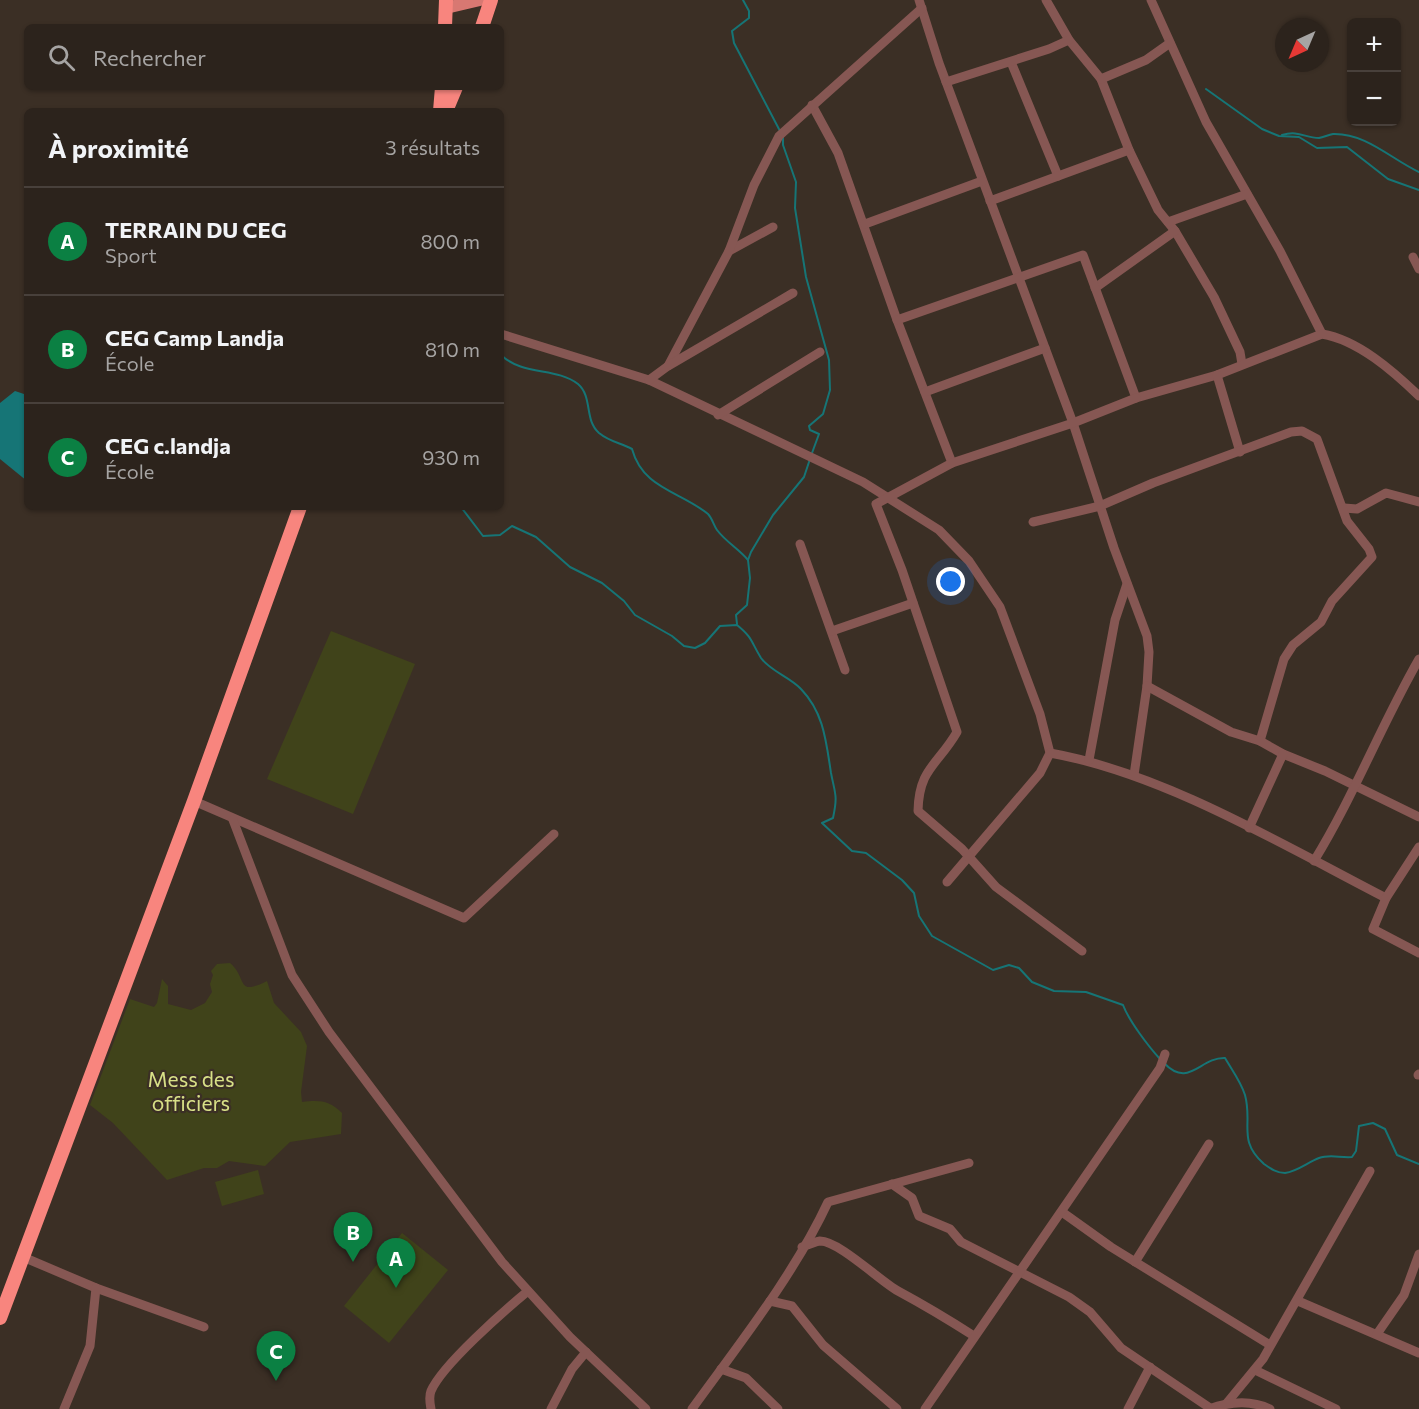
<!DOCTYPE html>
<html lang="fr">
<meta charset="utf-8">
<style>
:root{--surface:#2c231c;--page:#342b25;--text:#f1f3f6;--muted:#a6a4a3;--line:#48403b;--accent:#0b8043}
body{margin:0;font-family:Commissioner,sans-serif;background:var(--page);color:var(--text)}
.controls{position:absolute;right:18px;top:18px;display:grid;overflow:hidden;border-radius:9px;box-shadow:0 2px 4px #0004}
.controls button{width:54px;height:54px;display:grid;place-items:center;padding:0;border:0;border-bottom:2px solid var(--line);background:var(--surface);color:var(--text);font:30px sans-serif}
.compass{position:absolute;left:1275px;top:18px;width:54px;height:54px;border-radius:50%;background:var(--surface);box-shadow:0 2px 4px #0004;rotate:224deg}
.you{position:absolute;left:951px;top:582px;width:21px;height:21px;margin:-15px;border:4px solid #fff;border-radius:50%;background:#1a73e8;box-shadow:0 0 0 9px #1a73e833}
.badge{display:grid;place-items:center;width:39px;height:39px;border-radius:50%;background:var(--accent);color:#fff;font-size:20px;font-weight:700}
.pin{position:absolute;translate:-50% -50px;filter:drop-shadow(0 2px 3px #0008)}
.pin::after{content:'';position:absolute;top:32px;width:21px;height:18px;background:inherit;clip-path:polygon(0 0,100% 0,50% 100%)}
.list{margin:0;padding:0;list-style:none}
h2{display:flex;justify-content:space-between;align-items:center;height:78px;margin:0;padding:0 24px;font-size:26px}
h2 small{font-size:20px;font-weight:400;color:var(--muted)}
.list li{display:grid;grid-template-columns:39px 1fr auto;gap:18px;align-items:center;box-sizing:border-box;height:108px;padding:0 24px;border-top:2px solid var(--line)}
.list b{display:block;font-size:22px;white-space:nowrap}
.list p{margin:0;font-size:20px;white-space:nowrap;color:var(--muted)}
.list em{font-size:20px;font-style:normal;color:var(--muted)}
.icon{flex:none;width:33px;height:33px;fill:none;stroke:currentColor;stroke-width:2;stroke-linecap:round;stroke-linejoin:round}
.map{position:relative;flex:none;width:1419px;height:1409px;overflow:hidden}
.search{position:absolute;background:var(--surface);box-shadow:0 2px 4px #0004;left:24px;top:24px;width:480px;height:66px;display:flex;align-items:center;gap:15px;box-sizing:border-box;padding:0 21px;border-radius:9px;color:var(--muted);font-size:22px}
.panel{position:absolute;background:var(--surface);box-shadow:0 2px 4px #0004;left:24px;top:108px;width:480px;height:402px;border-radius:9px}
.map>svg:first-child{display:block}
.green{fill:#40431a}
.water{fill:#167576}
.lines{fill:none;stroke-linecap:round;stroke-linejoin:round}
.stream{stroke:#167576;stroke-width:2}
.minor{stroke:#865753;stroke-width:9}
.major{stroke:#d87872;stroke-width:12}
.highway{stroke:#f8857e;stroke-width:14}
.labels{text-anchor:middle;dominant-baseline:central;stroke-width:4.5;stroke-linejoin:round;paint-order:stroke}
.park-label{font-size:21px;fill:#d8e087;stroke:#3b2f25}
</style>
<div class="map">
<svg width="1419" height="1409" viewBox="0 0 1419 1409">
<rect width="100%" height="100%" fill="#3b2f25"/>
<g class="green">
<path d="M331 631 415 664 353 814 267 779Z"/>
<path d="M230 963C248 978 235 997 267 981L274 1003 301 1032 307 1046 301 1092 302 1102C319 1100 329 1100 342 1113L341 1134 290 1142 265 1166 229 1161 217 1168H204L167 1180 113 1123 90 1105 130 999 154 1007 157 1003 162 979 168 986V1004L191 1010 205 1003 212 992 210 984 213 975 211 971 217 964Z"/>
<path d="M258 1170 264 1194 222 1206 215 1182Z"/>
<path d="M402 1233 448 1270 389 1343 344 1306Z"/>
</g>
<path class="water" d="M15 391 27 395V481L0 459V403Z"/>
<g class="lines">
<g class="stream">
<path d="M743 0 749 11V18L732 31 734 43 780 131"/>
<path d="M1206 89 1262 129 1279 136 1299 137 1317 148 1347 147 1388 179 1419 190"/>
<path d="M1282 135C1299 130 1305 138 1319 138 1324 137 1328 135 1333 134 1366 133 1391 159 1419 172"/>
<path d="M783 136V145L796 182 795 208 806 277 829 360 830 390 823 414 809 426 810 430 819 434 812 453"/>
<path d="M501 355C523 376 556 367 578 384 593 397 584 420 599 433 610 442 621 443 632 449 643 489 680 491 708 514 712 518 714 526 717 530 726 542 739 549 748 560"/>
<path d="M461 507 483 536 500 535 512 526 536 537 570 567 602 583 624 601 635 615 672 636 684 646 695 648 705 643 720 626 737 625C753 638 751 642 761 658 770 671 790 677 801 689 824 713 826 741 831 773 835 794 838 795 833 818L822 823 852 851 866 853 902 880 914 893 919 916 932 936 993 970 1009 965 1019 968 1032 982 1054 991 1086 992 1123 1005C1129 1021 1149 1047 1160 1059"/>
<path d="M737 624 736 615 747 605 750 578 748 560 751 552 773 515 804 477 810 459"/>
<path d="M1164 1063C1189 1089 1200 1057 1225 1058 1232 1070 1241 1082 1245 1095 1253 1124 1237 1140 1264 1164 1271 1169 1277 1173 1285 1173 1298 1171 1308 1162 1319 1158 1330 1154 1340 1158 1352 1157L1356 1151 1359 1126 1373 1123 1385 1129 1397 1155 1419 1164"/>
</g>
<g class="minor">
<path d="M919 0 939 63 1073 423 1114 548 1147 636 1149 652 1147 686 1134 775"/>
<path d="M1046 0 1069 40 1101 79 1129 150 1158 210 1175 231 1214 297 1240 352 1242 364"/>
<path d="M1151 0 1206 122 1280 251 1322 334"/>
<path d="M1011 62 1058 176"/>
<path d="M1101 79 1146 60 1170 43"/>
<path d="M946 82 1049 49 1069 40"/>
<path d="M812 105 838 153 897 320 952 463"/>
<path d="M990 201 1129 150"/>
<path d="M1168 222 1247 194"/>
<path d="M865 224 982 181"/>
<path d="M729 251 773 227"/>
<path d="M1413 257 1419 269"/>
<path d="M1095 288 1175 231"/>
<path d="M897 320 1083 255 1136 398 1217 375 1322 334C1358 340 1393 371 1419 396"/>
<path d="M501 334 649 380 863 482 939 530 969 561 1000 607 1040 714 1050 753 1040 773 947 882"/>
<path d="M668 366 729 251 754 185 779 136 922 8"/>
<path d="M1217 375 1240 452"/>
<path d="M649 380 668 366 793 293"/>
<path d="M925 392 1045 348"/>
<path d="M718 415 820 352"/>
<path d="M1344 508 1357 509 1386 493 1419 502"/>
<path d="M1033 522 1100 506 1153 483 1291 432 1302 431 1317 439 1347 521 1369 549 1372 557 1332 601 1321 622 1293 645 1284 659 1260 741"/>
<path d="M800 544 845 670"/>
<path d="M832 631 913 603"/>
<path d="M1147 686 1231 732 1260 741 1283 754 1325 771 1419 817"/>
<path d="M1050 753C1163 773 1283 845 1386 898"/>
<path d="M1089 760 1115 620 1127 584"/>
<path d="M194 801 464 918 554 834"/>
<path d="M233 820 292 975 329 1032 502 1262 570 1337 646 1409"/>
<path d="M1249 828 1283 754"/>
<path d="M1419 847 1386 898 1373 929 1419 953"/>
<path d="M1314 861C1354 796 1381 725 1419 659"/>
<path d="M1082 951 996 887 962 849 918 811C919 768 938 765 957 732L902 570 876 504 952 463 1073 423 1136 398"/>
<path d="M1418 1075 1419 1074"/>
<path d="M892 1184 912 1198 919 1216 950 1229 961 1242 1069 1297 1090 1312 1121 1348 1210 1408"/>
<path d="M1062 1212 1111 1247 1270 1345"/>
<path d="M802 1247C807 1245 814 1242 820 1241 839 1241 880 1281 898 1291 924 1305 949 1320 974 1336"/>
<path d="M23 1257 96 1288 204 1327"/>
<path d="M1135 1262 1209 1144"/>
<path d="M770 1301 792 1306 823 1345 897 1409"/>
<path d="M1298 1301 1419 1353"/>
<path d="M1377 1334 1404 1295 1419 1254"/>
<path d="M721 1369 746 1378 778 1409"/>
<path d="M1255 1370 1336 1409"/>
<path d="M1226 1404 1263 1359 1370 1171"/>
<path d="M64 1409 90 1346 96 1288"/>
<path d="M431 1409C430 1404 429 1396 431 1391 442 1365 505 1310 528 1291"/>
<path d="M551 1409 572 1369 586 1352"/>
<path d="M692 1409C739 1344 794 1275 828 1202L969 1163"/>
<path d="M925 1409 1160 1068 1165 1054"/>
<path d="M1128 1409 1150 1367"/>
<path d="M1209 1409C1229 1402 1251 1400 1270 1409"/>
</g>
<path class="major" d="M446 8 480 0"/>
<g class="highway">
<path d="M445 27 446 0"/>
<path d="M482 27 491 0"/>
<path d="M440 111 442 87"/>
<path d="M446 111 456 87"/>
<path d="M0 1318 194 801 300 507"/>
</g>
</g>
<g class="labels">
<g class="park-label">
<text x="191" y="1078">Mess des<tspan x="191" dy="24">officiers</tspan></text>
</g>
</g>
</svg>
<div class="controls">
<button>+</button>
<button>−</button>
</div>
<svg class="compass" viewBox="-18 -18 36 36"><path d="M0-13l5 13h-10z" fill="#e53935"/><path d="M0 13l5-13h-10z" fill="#a6a4a3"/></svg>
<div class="you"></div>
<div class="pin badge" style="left:396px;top:1288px">A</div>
<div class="pin badge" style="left:353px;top:1262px">B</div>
<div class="pin badge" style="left:276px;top:1381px">C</div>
<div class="search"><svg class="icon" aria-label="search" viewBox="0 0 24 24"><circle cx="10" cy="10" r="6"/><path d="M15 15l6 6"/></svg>Rechercher</div>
<section class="panel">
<h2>À proximité<small>3 résultats</small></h2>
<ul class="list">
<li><span class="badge">A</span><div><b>TERRAIN DU CEG</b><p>Sport</p></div><em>800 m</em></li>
<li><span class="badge">B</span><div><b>CEG Camp Landja</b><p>École</p></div><em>810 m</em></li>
<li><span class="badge">C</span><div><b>CEG c.landja</b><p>École</p></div><em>930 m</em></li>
</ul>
</section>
</div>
